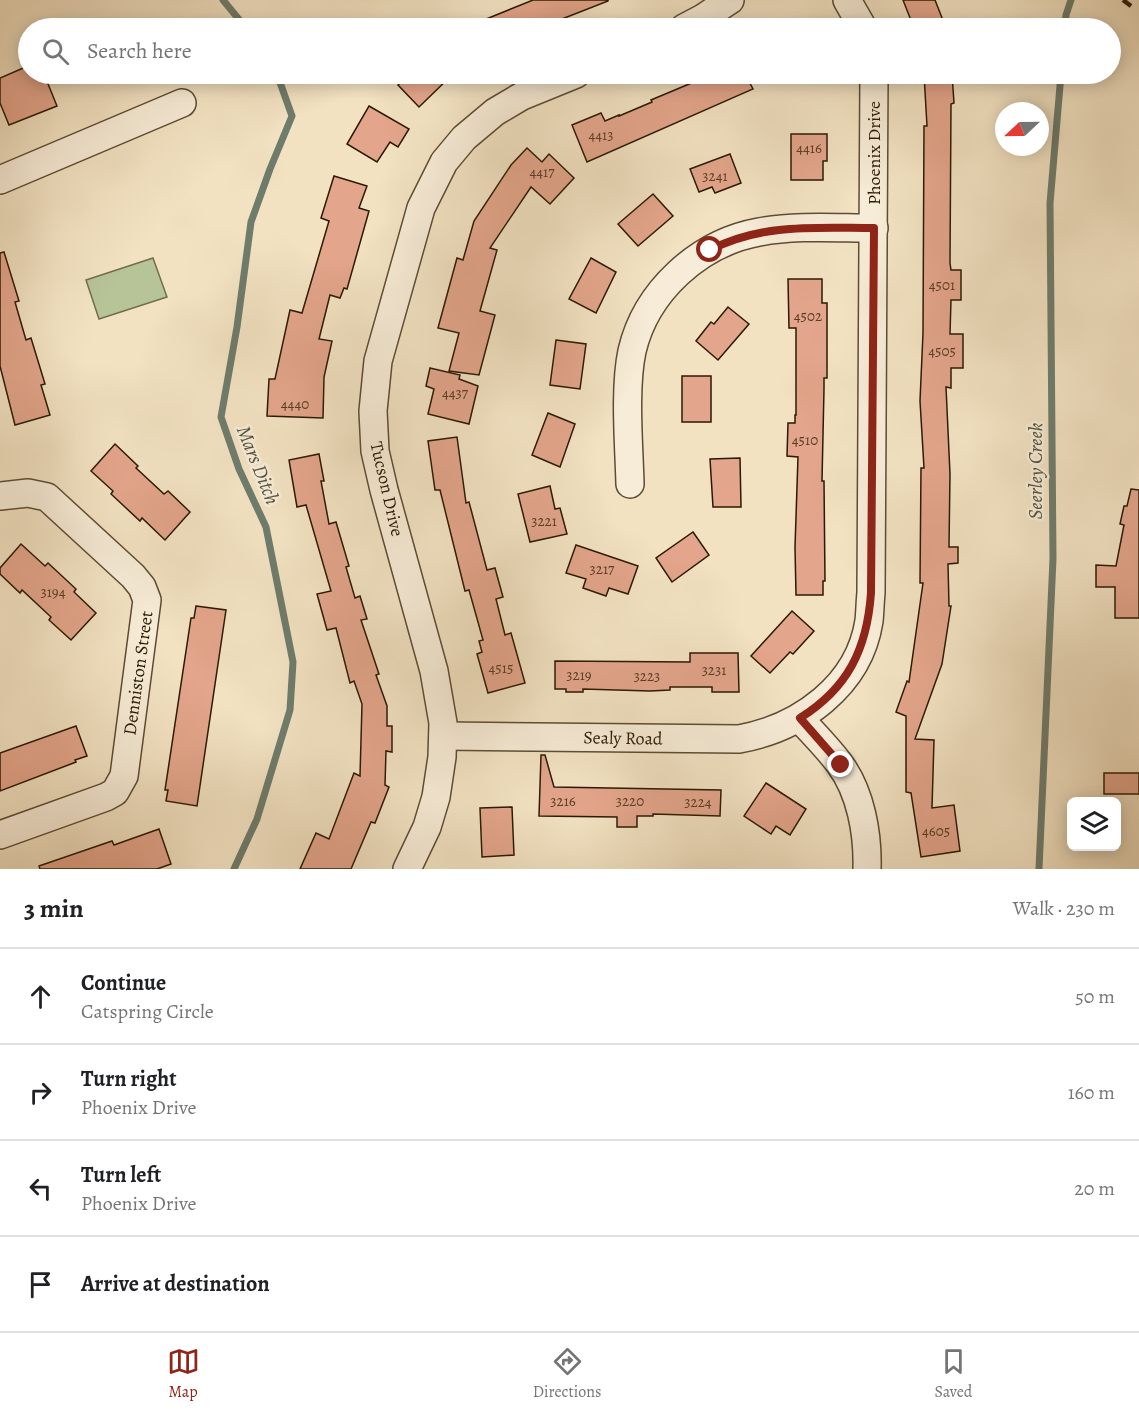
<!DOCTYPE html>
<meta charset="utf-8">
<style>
:root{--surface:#fff;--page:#f6f6f6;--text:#202124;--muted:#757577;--line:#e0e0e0;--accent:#8f2418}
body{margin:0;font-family:Alegreya,serif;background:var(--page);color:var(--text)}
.controls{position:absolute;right:18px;bottom:18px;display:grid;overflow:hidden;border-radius:9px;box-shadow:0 3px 15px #0003}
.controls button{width:54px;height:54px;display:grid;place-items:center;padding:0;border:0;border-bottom:2px solid var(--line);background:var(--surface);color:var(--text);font:30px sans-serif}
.compass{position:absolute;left:995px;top:102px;width:54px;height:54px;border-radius:50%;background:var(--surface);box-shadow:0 3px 15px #0003;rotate:248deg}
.stop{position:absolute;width:18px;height:18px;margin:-14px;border:4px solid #8f2418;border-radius:50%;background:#fff}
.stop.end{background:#8f2418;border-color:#fff;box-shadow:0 2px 6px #0008}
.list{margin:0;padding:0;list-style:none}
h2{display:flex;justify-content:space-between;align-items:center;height:78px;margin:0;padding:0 24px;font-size:26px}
h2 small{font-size:20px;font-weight:400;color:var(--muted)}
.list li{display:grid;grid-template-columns:39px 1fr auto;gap:18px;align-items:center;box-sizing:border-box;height:96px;padding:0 24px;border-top:2px solid var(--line)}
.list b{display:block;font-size:22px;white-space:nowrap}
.list p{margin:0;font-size:20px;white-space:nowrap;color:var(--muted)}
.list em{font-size:20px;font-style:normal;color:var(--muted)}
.icon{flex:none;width:33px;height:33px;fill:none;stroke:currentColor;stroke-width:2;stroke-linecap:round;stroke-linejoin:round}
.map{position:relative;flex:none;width:1139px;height:869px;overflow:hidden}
.search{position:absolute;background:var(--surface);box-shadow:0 3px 15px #0003;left:18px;right:18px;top:18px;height:66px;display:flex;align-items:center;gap:15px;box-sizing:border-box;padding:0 21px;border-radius:33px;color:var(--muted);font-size:22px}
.sheet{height:462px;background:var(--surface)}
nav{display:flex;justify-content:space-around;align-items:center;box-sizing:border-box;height:84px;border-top:2px solid var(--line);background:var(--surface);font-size:16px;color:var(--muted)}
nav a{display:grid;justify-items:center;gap:3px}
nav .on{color:var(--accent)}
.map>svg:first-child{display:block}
.green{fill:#b6c497;stroke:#706f4d;stroke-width:1.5}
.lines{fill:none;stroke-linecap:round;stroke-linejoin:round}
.stream{stroke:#6e7c6c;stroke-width:7}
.building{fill:#e3a58b;stroke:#2b1a03;stroke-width:1.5}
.minor-casing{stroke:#5d4c33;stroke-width:30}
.minor{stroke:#f7ecd7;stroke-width:27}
.rail{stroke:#2b1a03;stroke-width:4.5;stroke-dasharray:10 10;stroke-linecap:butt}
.route{stroke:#8f2418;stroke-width:8}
.labels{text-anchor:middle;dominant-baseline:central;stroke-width:5;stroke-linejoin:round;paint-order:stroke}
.number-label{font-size:15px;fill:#593d25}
.street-label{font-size:18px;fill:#2b1a03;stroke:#f7ecd7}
.water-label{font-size:20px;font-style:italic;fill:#525340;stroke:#f7ecd7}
</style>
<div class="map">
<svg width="1139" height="869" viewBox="0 0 1139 869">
<rect width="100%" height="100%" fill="#f2e2c2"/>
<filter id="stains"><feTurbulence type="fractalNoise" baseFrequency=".00333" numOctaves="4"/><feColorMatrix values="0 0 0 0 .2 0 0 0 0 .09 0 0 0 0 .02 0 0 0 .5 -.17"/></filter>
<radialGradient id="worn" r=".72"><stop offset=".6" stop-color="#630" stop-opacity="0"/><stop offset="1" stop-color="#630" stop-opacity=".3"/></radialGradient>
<path class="green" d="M153 258 167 297 99 319 86 280Z"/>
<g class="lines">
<g class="stream">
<path d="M223 0 246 28"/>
<path d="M1065 28 1066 15 1071 0"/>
<path d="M234 869 257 819 290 710 293 662 266 527 239 469 221 417 237 327 251 222 270 169 292 116 277 74"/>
<path d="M1039 869 1053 559 1050 203 1061 74"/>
</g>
</g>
<g class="building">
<path d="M533 0H608V1L562 19 566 28H464Z"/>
<path d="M903 0H935L946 28H914Z"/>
<path d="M28 66V74H44L57 106 9 125 0 103V78Z"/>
<path d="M411 74H453L419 107 398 85Z"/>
<path d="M713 74H745L753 89 587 162 572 125 601 113 605 121 619 115V116L652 102 651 100Z"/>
<path d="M924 74H952L954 103 951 104 950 263 951 270H961V300H951L950 334H963V368H951V388L946 387 950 474 949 547H958V563L948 564 949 606H951L942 664 915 739 934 740 932 808 954 805 960 851 921 857 911 793 906 792V716L896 712 907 681 909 682 923 583H920L921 468H924L920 401 923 333 924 126H927Z"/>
<path d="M369 106 409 129 398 147 390 142 377 162 347 144Z"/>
<path d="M791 134H827V161H823V180H791Z"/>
<path d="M527 148 542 162 549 154 574 178 550 204 531 187 490 248 497 250 480 311 495 315 479 375 449 371 459 333 438 328 457 258 463 260 474 221 511 165Z"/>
<path d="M730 154 741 183 715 193 712 187 699 192 690 169Z"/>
<path d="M334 176 367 186 359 208 369 211 347 289 344 288 340 298 330 295 319 339 332 341 324 377 323 418 267 416 269 379H275L290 310 302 313 329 221 321 218Z"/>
<path d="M653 194 673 216 638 246 618 224Z"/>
<path d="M4 252 19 301 15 302 26 340 31 338 45 384 41 385 50 415 15 425 0 366V253Z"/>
<path d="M591 258 616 272 596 313 569 299Z"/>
<path d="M788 279H822V303H827V378H824V389L822 481H824L825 581H823V595H796L795 547 798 457 787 456 788 423H795V415H796V328H789Z"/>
<path d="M728 307 749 324 718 360 696 341 711 322 714 324Z"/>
<path d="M556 340 586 344 580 389 550 385Z"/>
<path d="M430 368 460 375 459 379 478 386 469 424 428 414 434 389 426 386Z"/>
<rect x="682" y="376" width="29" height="46"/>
<path d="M548 413 575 424 560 467 532 455Z"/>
<path d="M457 437 466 503 469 502 487 570 495 568 503 597 496 599 505 635 511 633 525 683 488 693 477 654 482 652 479 641 483 640 469 590 465 591 440 490H435L428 441Z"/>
<path d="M115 444 138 466 136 468 164 494 168 491 190 512 165 540 142 518 140 521 111 494 113 491 91 471Z"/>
<path d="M319 454 324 481H321L329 524 336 522 349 566 346 567 355 598 360 596 367 619 361 620 379 674 376 675 387 706V726H392V752L386 751 385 785 389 787 375 823 371 822 351 869H300L316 833 329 839 354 773 360 776 362 704 354 681 350 683 336 628 327 630 317 594 331 591 306 505 297 507 289 460Z"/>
<path d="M740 458 741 507H713L710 459Z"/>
<path d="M550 486 555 509 560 508 567 534 530 542 518 494Z"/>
<path d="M1131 489 1139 490V618H1115V587H1096V565L1116 566 1124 525 1120 524 1124 506H1127Z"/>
<path d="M693 532 709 555 672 582 656 558Z"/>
<path d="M21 544 45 566 48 563 76 589 74 592 96 613 71 640 49 620 51 617 22 590 20 593 0 574V568Z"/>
<path d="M576 545 638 566 628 594 609 588 606 596 583 588 586 579 566 573Z"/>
<path d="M196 606 226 610 197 806 166 801 168 790H165L191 618H194Z"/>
<path d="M792 611 814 631 793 654 790 652 770 673 751 656Z"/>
<path d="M690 653H738L739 692H712V687H670V690L650 691 583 689V692H566V689H555V661L690 662Z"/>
<path d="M76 726 87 756 75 760 76 762 0 791V753Z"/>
<path d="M541 755H545L554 787 721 790 720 816 653 814V816H637V827H617V817L539 816Z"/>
<rect x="1104" y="773" width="35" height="21"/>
<path d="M766 783 806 809 790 835 776 826 771 834 744 816Z"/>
<path d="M512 807 514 855 482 857 480 808Z"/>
<path d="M159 829 171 864 157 869H40L39 866 112 841 114 845Z"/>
</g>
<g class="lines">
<g class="minor-casing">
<g id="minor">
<path d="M847 0 863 28"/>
<path d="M684 28 703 18 730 0"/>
<path d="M0 180 182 103"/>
<path d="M630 484C629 445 624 389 632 351 646 291 699 243 759 232 796 225 836 228 874 228"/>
<path d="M0 496 28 493 47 497 133 576 142 587 147 600 124 776 115 792 106 797 0 835"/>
<path d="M799 718C813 733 827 747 839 763 861 792 868 834 867 869"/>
<path d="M443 736 739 739C800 728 859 686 869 621 870 612 870 602 871 593L874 74"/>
<path d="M407 869 427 827 436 797 442 757 443 723 434 671 384 490 375 451 373 411 378 361 421 208 444 162 464 138 495 112 522 96 576 74"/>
</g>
</g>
<use href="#minor" class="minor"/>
<path class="rail" d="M1123 0 1139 12"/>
</g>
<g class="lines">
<path class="route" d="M710 250C762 223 817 228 874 228L871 593C867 649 848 688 800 718L841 765"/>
</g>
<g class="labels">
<g class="number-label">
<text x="601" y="135">4413</text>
<text x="809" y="148">4416</text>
<text x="542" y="172">4417</text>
<text x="715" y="176">3241</text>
<text x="942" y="285">4501</text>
<text x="808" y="316">4502</text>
<text x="942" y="351">4505</text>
<text x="455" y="393">4437</text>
<text x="295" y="404">4440</text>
<text x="805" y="440">4510</text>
<text x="544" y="521">3221</text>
<text x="602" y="569">3217</text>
<text x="53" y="592">3194</text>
<text x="501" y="668">4515</text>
<text x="714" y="670">3231</text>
<text x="579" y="675">3219</text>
<text x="647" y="676">3223</text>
<text x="563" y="801">3216</text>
<text x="630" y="801">3220</text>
<text x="698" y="802">3224</text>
<text x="936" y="831">4605</text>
</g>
<g class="street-label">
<text transform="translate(874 153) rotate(-90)">Phoenix Drive</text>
<text transform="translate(387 489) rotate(77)">Tucson Drive</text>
<text transform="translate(138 673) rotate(-82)">Denniston Street</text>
<text transform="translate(623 738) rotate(1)">Sealy Road</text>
</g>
<g class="water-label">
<text transform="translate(258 465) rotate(68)">Mars Ditch</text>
<text transform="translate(1035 471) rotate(-90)">Seerley Creek</text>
</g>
</g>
<rect width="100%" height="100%" filter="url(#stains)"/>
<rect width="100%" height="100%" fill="url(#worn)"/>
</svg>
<div class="controls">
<button><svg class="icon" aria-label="layers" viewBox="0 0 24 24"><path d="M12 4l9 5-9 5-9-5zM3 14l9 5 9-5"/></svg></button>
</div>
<svg class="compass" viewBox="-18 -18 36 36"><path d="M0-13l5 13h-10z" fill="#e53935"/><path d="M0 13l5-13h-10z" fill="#757577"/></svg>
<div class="stop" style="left:710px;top:250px"></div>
<div class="stop end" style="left:841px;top:765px"></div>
<div class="search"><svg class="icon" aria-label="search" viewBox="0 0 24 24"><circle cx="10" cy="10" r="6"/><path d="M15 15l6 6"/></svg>Search here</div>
</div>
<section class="sheet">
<h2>3 min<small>Walk · 230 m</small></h2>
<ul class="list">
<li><svg class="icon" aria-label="ahead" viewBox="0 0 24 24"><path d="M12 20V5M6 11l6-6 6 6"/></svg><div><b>Continue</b><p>Catspring Circle</p></div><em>50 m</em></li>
<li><svg class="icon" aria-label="right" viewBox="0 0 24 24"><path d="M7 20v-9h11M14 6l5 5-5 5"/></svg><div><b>Turn right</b><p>Phoenix Drive</p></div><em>160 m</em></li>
<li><svg class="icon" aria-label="left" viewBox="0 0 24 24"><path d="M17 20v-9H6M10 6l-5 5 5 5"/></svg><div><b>Turn left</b><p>Phoenix Drive</p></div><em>20 m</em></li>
<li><svg class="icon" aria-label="arrive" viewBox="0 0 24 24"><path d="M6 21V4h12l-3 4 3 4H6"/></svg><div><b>Arrive at destination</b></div></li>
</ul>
</section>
<nav>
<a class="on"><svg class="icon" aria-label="map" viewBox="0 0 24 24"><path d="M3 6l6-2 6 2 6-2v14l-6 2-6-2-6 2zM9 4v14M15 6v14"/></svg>Map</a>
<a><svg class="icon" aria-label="directions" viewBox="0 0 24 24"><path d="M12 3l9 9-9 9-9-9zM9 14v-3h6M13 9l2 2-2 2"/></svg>Directions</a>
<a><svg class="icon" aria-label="saved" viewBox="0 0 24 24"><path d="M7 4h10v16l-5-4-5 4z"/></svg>Saved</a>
</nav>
